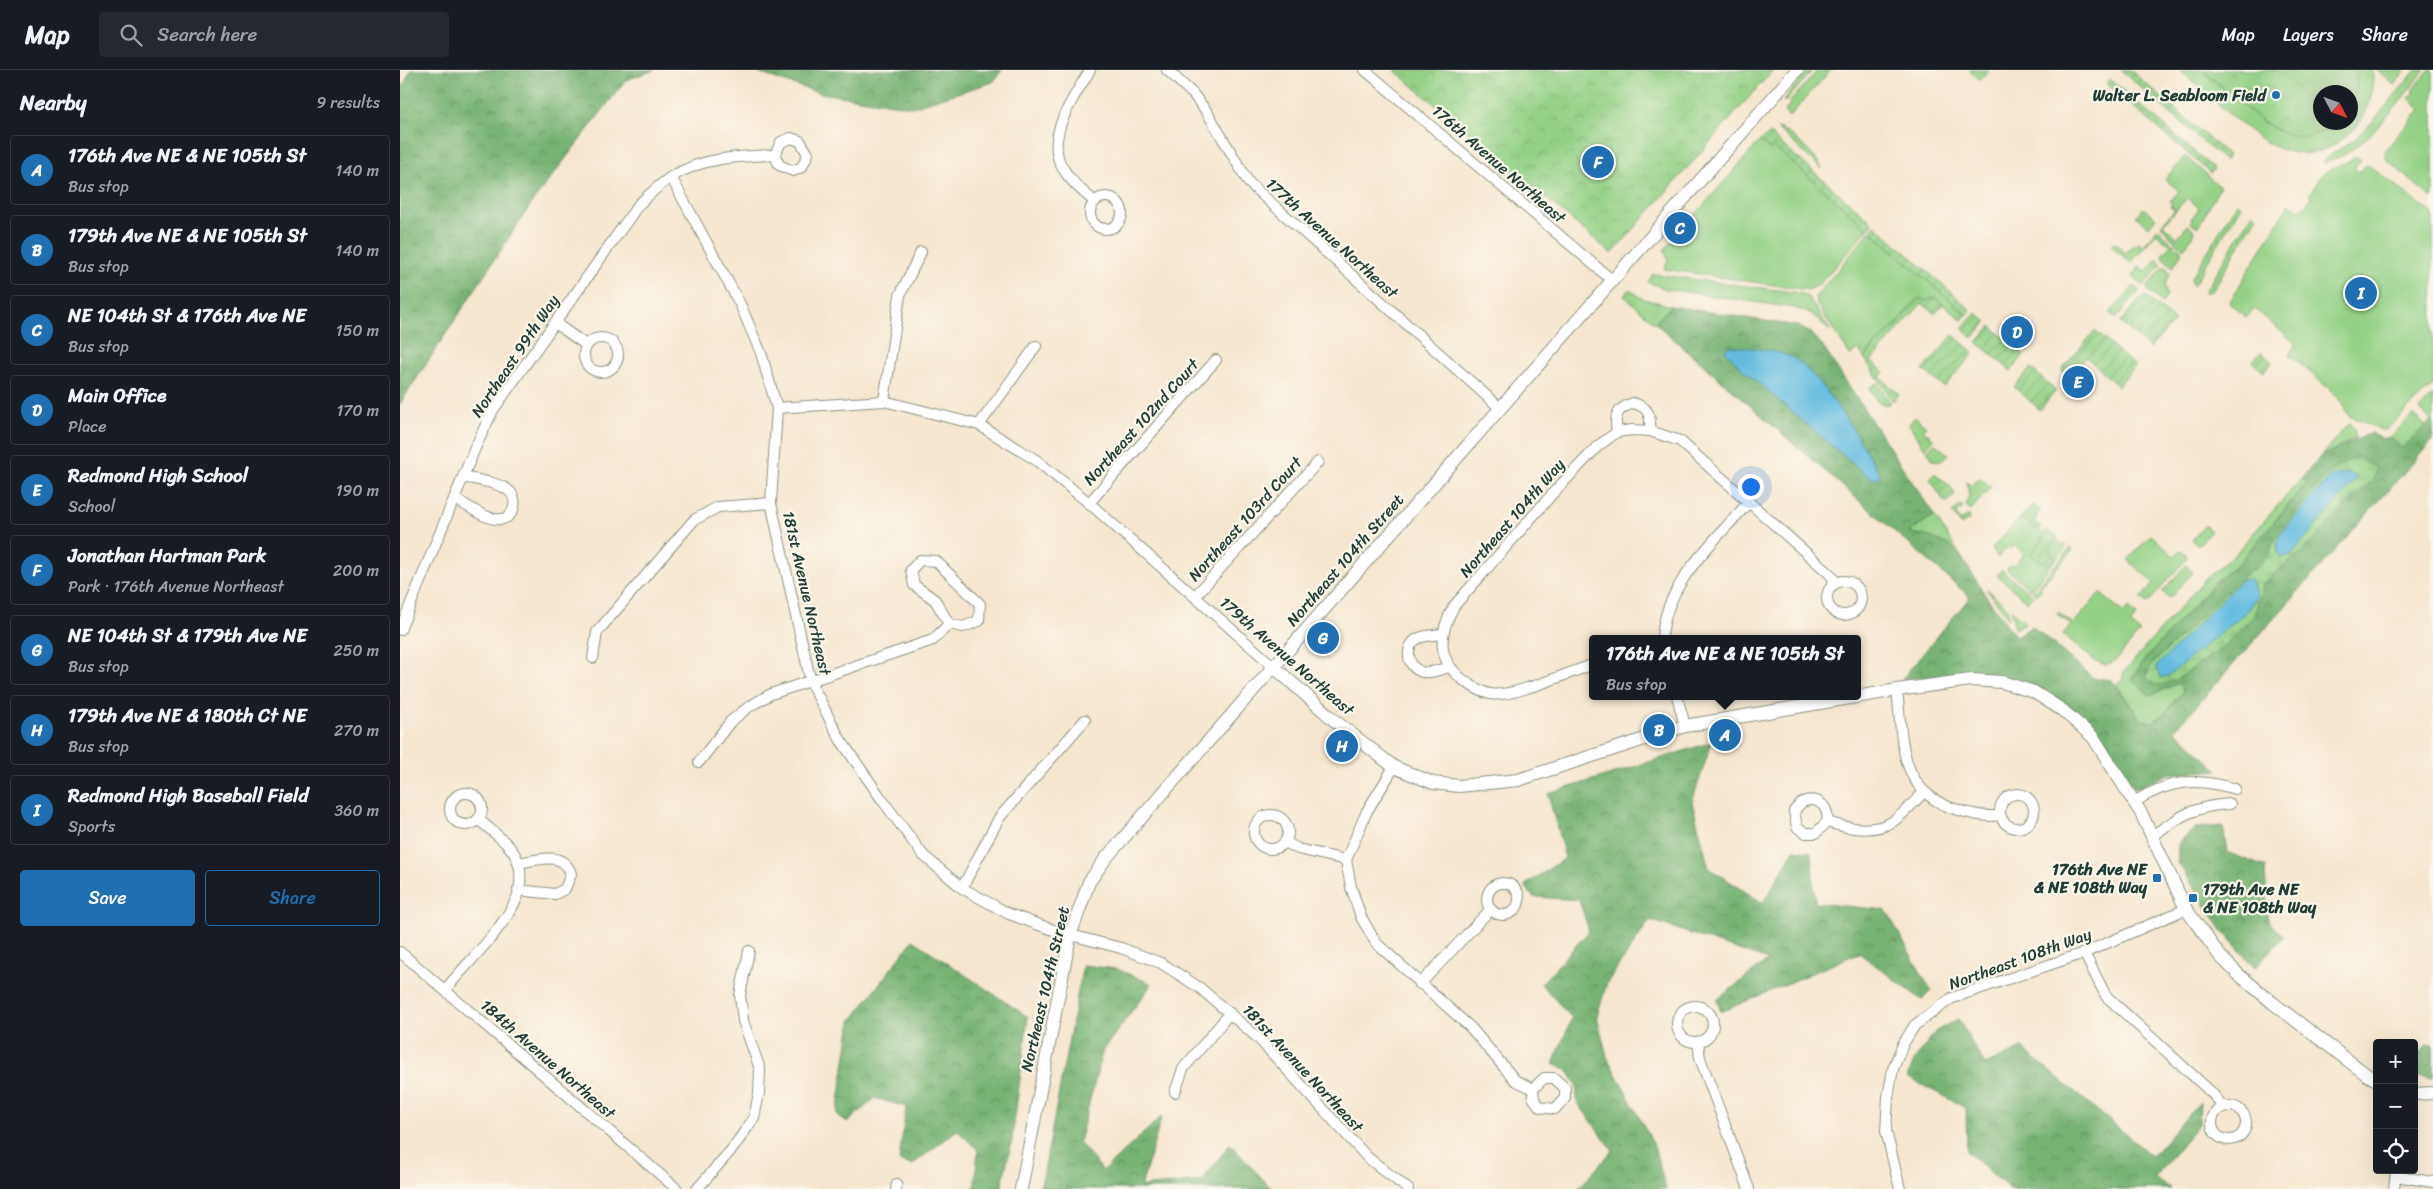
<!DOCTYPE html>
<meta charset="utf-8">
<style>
:root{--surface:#171b24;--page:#242831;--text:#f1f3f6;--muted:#9ea1a6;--line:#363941;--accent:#1f6fb2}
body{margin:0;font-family:Sriracha,sans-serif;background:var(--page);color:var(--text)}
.controls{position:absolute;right:15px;bottom:15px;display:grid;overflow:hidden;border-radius:5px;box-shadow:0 5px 20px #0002}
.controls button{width:45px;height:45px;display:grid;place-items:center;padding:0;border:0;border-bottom:1px solid var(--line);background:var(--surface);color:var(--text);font:25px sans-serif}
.compass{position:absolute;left:1913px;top:15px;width:45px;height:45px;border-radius:50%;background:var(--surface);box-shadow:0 5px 20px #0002;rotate:131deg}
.you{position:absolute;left:1350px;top:416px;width:18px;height:18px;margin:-12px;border:4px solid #fff;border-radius:50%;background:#1a73e8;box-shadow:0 0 0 8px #1a73e833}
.badge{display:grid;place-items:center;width:32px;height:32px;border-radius:50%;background:var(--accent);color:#fff;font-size:16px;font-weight:700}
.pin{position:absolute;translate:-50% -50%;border:2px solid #fff;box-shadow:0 1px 5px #0006}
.popup{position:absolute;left:1189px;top:565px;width:272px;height:65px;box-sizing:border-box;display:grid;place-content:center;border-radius:5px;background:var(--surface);filter:drop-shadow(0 1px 4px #0005);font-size:16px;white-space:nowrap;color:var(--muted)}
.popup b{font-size:19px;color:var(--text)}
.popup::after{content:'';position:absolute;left:50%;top:100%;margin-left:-10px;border:10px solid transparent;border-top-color:var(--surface)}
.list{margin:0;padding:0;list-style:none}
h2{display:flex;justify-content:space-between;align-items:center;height:65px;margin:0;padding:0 20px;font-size:21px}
h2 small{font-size:16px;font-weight:400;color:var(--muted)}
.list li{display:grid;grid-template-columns:32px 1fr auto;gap:15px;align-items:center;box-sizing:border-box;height:70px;margin:0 10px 10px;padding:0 10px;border:1px solid var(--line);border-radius:5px}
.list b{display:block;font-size:19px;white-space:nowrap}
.list p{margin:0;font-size:16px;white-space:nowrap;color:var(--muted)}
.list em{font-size:16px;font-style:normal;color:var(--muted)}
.actions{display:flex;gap:10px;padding:15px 20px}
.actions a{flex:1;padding:11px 0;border:1px solid var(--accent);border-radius:5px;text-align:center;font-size:18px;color:var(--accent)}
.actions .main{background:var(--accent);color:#fff}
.icon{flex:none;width:28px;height:28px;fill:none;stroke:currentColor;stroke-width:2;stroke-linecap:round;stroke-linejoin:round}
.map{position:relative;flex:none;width:2033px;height:1119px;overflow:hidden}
header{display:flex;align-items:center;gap:30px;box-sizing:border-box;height:70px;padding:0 25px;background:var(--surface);border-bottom:1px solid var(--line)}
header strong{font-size:24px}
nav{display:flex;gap:28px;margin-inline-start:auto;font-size:18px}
.search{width:350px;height:45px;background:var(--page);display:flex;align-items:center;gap:12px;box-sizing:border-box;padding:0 18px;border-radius:5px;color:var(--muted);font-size:19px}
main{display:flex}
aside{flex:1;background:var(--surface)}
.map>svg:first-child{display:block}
.grass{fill:#94d186;stroke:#5a875d}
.forest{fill:url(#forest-crowns);stroke:#4b7854}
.wetland{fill:url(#wetland-marsh);stroke:#5a875d}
.park{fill:url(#park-crowns);stroke:#5a875d}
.garden{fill:url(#garden-furrows);stroke:#5a875d}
.water{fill:#63bce0;stroke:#417c8a}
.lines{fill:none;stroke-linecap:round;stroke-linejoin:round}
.minor-casing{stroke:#8a9282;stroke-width:12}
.tertiary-casing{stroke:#8a9282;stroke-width:14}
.minor{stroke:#fff;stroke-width:10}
.tertiary{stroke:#fff;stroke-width:12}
.poi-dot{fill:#1f6fb2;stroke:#fbf7ec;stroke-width:2}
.labels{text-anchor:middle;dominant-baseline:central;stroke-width:4.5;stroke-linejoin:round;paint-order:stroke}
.poi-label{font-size:16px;font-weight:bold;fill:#1f3d34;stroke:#fbf7ec;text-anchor:end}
.street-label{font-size:16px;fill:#1f3d34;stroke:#fbf7ec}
</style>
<header>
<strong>Map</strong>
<div class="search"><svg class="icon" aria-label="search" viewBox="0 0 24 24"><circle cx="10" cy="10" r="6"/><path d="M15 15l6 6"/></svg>Search here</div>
<nav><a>Map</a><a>Layers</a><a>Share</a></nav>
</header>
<main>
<aside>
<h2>Nearby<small>9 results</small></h2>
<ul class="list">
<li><span class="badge">A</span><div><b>176th Ave NE &amp; NE 105th St</b><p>Bus stop</p></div><em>140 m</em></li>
<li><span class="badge">B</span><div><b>179th Ave NE &amp; NE 105th St</b><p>Bus stop</p></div><em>140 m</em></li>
<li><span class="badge">C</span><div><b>NE 104th St &amp; 176th Ave NE</b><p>Bus stop</p></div><em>150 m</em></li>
<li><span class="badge">D</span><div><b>Main Office</b><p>Place</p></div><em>170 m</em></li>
<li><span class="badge">E</span><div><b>Redmond High School</b><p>School</p></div><em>190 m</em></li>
<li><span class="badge">F</span><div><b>Jonathan Hartman Park</b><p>Park · 176th Avenue Northeast</p></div><em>200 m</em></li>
<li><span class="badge">G</span><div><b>NE 104th St &amp; 179th Ave NE</b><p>Bus stop</p></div><em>250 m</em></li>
<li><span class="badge">H</span><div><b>179th Ave NE &amp; 180th Ct NE</b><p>Bus stop</p></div><em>270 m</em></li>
<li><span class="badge">I</span><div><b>Redmond High Baseball Field</b><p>Sports</p></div><em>360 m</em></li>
</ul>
<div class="actions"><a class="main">Save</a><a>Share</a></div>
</aside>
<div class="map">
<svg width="2033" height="1119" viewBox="0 0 2033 1119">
<defs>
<pattern id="forest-crowns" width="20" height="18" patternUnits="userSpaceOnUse" patternTransform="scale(1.25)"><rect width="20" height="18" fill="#77b373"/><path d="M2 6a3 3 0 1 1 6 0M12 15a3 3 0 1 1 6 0" fill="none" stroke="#61935f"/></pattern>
<pattern id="wetland-marsh" width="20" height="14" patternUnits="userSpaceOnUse" patternTransform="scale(1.25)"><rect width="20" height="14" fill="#94d186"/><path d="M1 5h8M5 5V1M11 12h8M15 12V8" fill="none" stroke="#7fb474"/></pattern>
<pattern id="park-crowns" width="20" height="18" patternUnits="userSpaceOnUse" patternTransform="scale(1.25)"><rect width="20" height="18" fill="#94d186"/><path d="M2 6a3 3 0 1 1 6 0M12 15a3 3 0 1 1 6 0" fill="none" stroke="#7fb474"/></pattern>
<pattern id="garden-furrows" width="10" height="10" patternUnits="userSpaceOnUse" patternTransform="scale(1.25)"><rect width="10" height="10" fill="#94d186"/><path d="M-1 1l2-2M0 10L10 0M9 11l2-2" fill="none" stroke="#7fb474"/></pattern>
</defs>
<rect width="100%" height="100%" fill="#fbf7ec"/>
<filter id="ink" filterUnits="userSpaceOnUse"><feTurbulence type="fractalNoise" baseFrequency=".02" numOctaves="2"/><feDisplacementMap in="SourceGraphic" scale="10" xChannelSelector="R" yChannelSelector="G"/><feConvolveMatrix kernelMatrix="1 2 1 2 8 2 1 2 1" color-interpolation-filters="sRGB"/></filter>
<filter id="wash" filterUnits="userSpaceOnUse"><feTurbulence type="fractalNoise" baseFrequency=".0096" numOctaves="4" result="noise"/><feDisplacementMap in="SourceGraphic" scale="20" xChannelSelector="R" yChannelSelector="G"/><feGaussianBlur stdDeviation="1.12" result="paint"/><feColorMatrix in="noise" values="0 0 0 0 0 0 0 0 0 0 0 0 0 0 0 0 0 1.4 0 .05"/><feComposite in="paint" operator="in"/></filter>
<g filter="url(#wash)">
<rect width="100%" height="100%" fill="#f6e6cf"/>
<g class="grass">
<path d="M1408 0H1413L1386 31H1383Z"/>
<path d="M1418 0H1431L1389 47 1385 41 1389 36V33Z"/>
<path d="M1569 0H1589L1580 10Z"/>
<path d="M1780 0H1802L1864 53 1925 62 1939 53 1950 52C1951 34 1959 19 1956 0H1973C1974 25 1968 48 1948 65 1902 103 1866 76 1828 43 1812 29 1796 14 1780 0Z"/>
<path d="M1977 0H2002L2005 2 1994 15Z"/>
<path d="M2016 0H2025C1998 32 1964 84 1923 93 1931 81 1945 78 1956 68 1978 48 1997 22 2016 0Z"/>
<path d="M2030 0H2033V129L1986 89 1985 80 2020 40 2009 28 2015 23 2012 20Z"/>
<path d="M1377 58C1390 61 1417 87 1422 99Z"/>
<path d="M1360 71 1370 79 1373 76 1468 159 1419 215 1408 220 1264 199 1268 190 1264 180Z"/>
<path d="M1785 86 1820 117 1798 157 1790 152 1792 150 1791 149 1799 138 1787 128 1763 155 1776 166 1773 170 1761 155 1775 139 1770 136 1772 133 1770 131 1779 121 1765 109Z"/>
<path d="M1957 87 1961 90 1954 98 1959 102 1967 94 2033 144V315L1987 359 1982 360 1949 346 1937 326 1889 284 1896 274 1855 239 1846 247 1829 233 1889 134 1900 140 1912 128 1909 125 1923 103Z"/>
<path d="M1837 133 1841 136 1793 216 1791 209Z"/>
<path d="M1743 138 1756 148 1749 157 1736 146Z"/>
<path d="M1853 143 1857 146 1816 215 1812 221 1804 223Z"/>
<path d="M1788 155 1793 159 1794 163 1784 179 1774 171Z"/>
<path d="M1758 158 1771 172 1769 174 1756 163 1731 193 1711 176 1714 173 1726 183 1734 174 1736 175 1739 173 1743 176Z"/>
<path d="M1470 161 1567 245 1562 250 1535 227 1526 231H1515C1507 239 1503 249 1495 256 1486 265 1470 277 1465 289L1459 280 1450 285 1417 235 1416 226Z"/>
<path d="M1772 173 1781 180V184L1773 197 1761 186Z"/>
<path d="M1758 190 1762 194 1743 216 1732 206 1740 196 1746 201 1755 191Z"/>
<path d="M1765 196 1770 203 1765 214 1767 226 1762 233 1748 221V215Z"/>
<path d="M1253 204 1400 223 1409 228 1431 262 1412 244 1395 238 1266 219 1248 212Z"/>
<path d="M1230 219 1241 228 1271 236 1255 253 1224 226Z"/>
<path d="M1477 313 1491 333 1485 335 1477 331 1469 318Z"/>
<path d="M2033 325V349L2031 351 2019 339Z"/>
<path d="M2014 344 2025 356 2002 378 1990 367Z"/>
<path d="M1515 347 1526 356 1523 360 1534 369 1525 379 1509 354Z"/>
<path d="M1949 353 1954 358 1956 368 1920 387Z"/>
<path d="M1534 373 1548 384 1541 391 1533 390 1527 381Z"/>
<path d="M1579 408 1591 417 1570 441 1566 435 1569 424 1566 412 1572 416Z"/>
<path d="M1902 408 1907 413 1838 494 1816 511 1747 587 1731 609 1750 625 1779 613 1783 621 1764 644 1752 652 1741 650 1716 614 1723 609V603L1804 510 1836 483Z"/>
<path d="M1534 445 1562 488 1549 475 1509 462Z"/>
<path d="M1620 448 1645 464 1632 485 1642 491 1655 470 1667 476 1630 520 1607 499 1611 495 1613 496 1624 484 1614 475 1611 479 1608 476 1598 488 1592 478Z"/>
<path d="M1805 455 1811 461 1798 476 1792 470Z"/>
<path d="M1751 465 1774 486 1780 480 1788 487 1748 533 1741 528 1754 513 1728 490Z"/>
<path d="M1670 478 1673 480 1640 517 1642 519 1636 525 1632 522Z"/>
<path d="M1786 495 1793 502 1770 528 1762 522Z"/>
<path d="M1602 500 1633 526 1627 532 1597 505Z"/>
<path d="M1587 519 1607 537 1609 549 1587 520Z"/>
<path d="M1700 523 1724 543 1729 538 1737 545 1730 554 1740 562 1716 590 1706 595 1695 591 1663 564 1671 555 1657 544 1658 542 1673 554Z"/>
<path d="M1611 540 1626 553 1615 559Z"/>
</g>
<g class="forest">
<path d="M11 0H254L226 10 133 131 0 334V22Z"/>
<path d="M349 0H602L593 12 512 37 420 23Z"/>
<path d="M1271 236 1397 256 1411 263 1421 274 1534 445 1509 462 1530 467 1549 475 1562 488 1584 523 1616 567 1632 556 1693 608 1712 610 1741 650 1752 652 1764 644 1783 621 1779 613 1750 625 1731 609 1747 587 1816 511 1838 494 1907 413 1902 408 1920 387 1971 363 1982 369 1990 367 2002 378 2033 349V370L1775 660 1818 700 1768 704 1735 719 1705 669 1663 631 1623 610 1579 603 1502 609 1570 527 1255 253Z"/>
<path d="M1312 672 1292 732 1309 798 1363 833 1394 780 1411 782 1415 833 1486 840 1531 921 1522 930 1459 883 1321 942 1317 930 1368 890 1250 850 1207 913 1197 946 1207 987 1253 1073 1266 1119H1178L1213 1080 1177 1032 1176 1014 1168 1001 1153 994 1172 948 1141 914 1189 861 1179 830 1133 827 1125 815 1165 788 1148 724Z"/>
<path d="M1823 756 1827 782 1865 797 1868 851 1884 866 1855 898 1821 859 1778 793V774L1795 758Z"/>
<path d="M513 870 628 947 612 1070 601 1119H574L578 1080 557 1060 512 1095 499 1091 506 1037 475 1028 447 1053 437 1044 451 951Z"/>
<path d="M683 895 717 899 752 914 703 980 679 1072 703 1101 762 1046 741 1117 802 1111 830 1074 872 1119H639L643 1107Z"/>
<path d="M1558 949 1585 995 1622 978 1752 1086 1800 1032 1799 1054 1755 1107 1771 1119H1610L1567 1082 1566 1038 1507 1007 1515 989 1536 961Z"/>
<path d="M2027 975H2033V1008L2014 1005V988Z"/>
</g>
<path class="wetland" d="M1957 387 1976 398 1973 410 1954 427 1902 482 1864 512 1854 546 1823 577 1776 610 1762 615 1754 614 1746 608 1751 596 1772 575 1821 527 1847 503 1859 496 1868 485 1875 469 1924 407 1946 392Z"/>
<g class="park">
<path d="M994 0H1373L1212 184Z"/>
<path d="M1802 0H1956C1958 14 1956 25 1951 37L1950 22H1920V52L1938 53C1900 78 1878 65 1846 38 1832 25 1817 13 1802 0Z"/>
</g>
<g class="garden">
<path d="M1721 0H1730L1828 85 1825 91Z"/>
<path d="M1710 9 1813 98V101L1810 103 1706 13Z"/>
<path d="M1370 64 1473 153 1468 159 1373 76 1370 79 1360 71Z"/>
<path d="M1475 155 1571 240 1567 245 1470 161Z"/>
<path d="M1734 216 1740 221 1716 248 1710 243Z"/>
<path d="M1744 225 1775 251 1750 278 1720 252Z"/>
<path d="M1535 227 1543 234 1535 244 1522 233 1471 291 1484 302 1480 307 1499 324 1493 331 1465 289C1470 278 1486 265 1494 258 1504 248 1508 236 1519 228L1526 231Z"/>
<path d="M1576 243 1587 252 1573 268 1562 258Z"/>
<path d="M1591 256 1624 285 1611 301 1577 272Z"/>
<path d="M1695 261 1735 296 1718 316 1686 287 1669 306 1661 300Z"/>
<path d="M1553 265 1574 283 1544 317 1523 300Z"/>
<path d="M1861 282 1872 292 1864 302 1852 292Z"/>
<path d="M1631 298 1656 321 1640 340 1614 317Z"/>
<path d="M1533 404H1536L1551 417 1555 425 1547 432 1543 430 1530 409Z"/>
<path d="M1633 434 1640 440 1634 452 1641 456 1639 460 1620 448Z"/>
<path d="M1561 435 1563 438 1556 443 1561 451 1569 445V450L1561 455 1552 443Z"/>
<path d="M1647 460 1658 467 1649 481 1656 487 1649 495 1631 485Z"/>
</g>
<g class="water">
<path d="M1330 276C1348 278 1369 279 1387 285 1417 296 1465 378 1481 406L1473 409 1465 404 1342 299 1325 280Z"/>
<path d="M1947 402 1957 408 1891 485 1880 488 1877 474 1879 466 1930 407Z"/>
<path d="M1851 509 1857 526 1846 542 1768 606 1760 608 1757 596 1841 510Z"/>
</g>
</g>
<g filter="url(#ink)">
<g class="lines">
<g class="minor-casing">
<g id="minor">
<path d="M690 0C675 26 644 66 662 97 670 111 682 121 694 131"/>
<path d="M767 0 793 24 807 42 849 113 1100 338"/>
<path d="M965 0 1213 211"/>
<path d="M271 107 340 234 361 283 377 338 371 433 411 613 440 669 483 731 523 785 562 818 609 844 659 862 721 878 761 893 800 918 859 969 967 1087 1008 1119"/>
<circle cx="706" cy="143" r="16"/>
<path d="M155 253 186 275"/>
<circle cx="201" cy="285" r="17"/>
<path d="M484 331 500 225 521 182"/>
<path d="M377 338 484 331 579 355 636 390 689 433 873 596"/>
<path d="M579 355 636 276"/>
<path d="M1217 362C1214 346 1216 339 1233 333 1249 337 1251 345 1250 361"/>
<path d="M55 429C67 435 83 448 96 449 113 452 121 430 108 420 97 412 77 410 63 407"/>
<path d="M689 433 816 290"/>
<circle cx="1444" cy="528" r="17"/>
<path d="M795 526 918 392"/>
<path d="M0 560 75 378 93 340 239 134C249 125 260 114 271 107 303 87 340 86 375 85L379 95 393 101 402 97 408 84 400 71 391 68 381 72 375 85"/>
<path d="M1042 564C1035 565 1026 565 1019 568 1004 575 1006 597 1022 602 1030 604 1041 599 1049 597"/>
<path d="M1262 569C1264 514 1314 472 1348 433"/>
<path d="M193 588 197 562 294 450 318 437 371 433"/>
<path d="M1192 595C1170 602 1112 628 1090 624 1082 622 1073 617 1066 612 1036 591 1038 565 1054 536L1154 422 1198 376 1217 362 1232 360 1250 361 1280 371 1430 504 1436 513"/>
<path d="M1497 620C1503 672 1498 723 1558 740 1571 744 1587 748 1600 745"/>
<path d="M1277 626 1285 656"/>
<path d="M299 692 331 651 350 636 371 624 533 570 549 554 563 557 579 551 580 534 536 491 520 490 511 500 514 515 535 530 549 554"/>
<circle cx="66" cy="739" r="16"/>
<circle cx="1617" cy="741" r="17"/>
<path d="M1734 732C1769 710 1796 707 1835 719"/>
<circle cx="871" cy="762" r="17"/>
<path d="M1427 752 1416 763H1406L1397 757 1394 741 1401 733C1415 725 1430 735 1427 752 1446 758 1473 763 1492 752 1503 745 1514 732 1523 723"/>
<path d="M1752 766C1780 746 1794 736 1830 734"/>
<path d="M885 772 898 779 946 790 951 817 961 847 976 873 1071 958 1115 1010 1133 1019 1134 1029 1140 1037 1155 1039 1165 1028V1018L1154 1008H1144L1133 1019"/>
<path d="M946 790 967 741 994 697"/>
<circle cx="1103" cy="829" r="16"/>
<path d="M562 818 599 748 685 650"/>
<path d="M118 820 155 824 165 819 171 804C164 780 137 790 118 793"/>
<path d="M0 882 277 1119"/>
<path d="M1684 883 1706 926 1812 1023 1823 1037"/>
<path d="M1020 914 1090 840"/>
<path d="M45 920C68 892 98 865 115 832 121 822 122 802 118 791 112 774 90 760 78 749"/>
<circle cx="1295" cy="954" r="18"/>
<path d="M1298 972 1300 988 1349 1119"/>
<path d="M775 1022 783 999 830 943"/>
<circle cx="1829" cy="1053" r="17"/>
<path d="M1996 1106 2033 1112"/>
<path d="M297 1119 333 1078 354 1048 359 1023 360 999 343 951 340 925 349 881"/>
<path d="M496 1119 497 1114"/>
<path d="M1500 1119 1486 1061 1488 1027 1493 999 1503 974 1515 955 1552 928 1684 883 1786 839"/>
<path d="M1994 1119 1996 1101"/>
</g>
</g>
<g class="tertiary-casing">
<g id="tertiary">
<path d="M873 596 935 651 994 697 1033 713 1059 716 1118 710 1285 656 1497 620 1571 610 1602 612 1634 622 1662 640 1693 667 1741 743 1786 839 1820 886 1838 904 1873 933 1967 1005 1977 1010"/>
<path d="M2014 1024 2033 1023"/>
<path d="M621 1119 670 866 689 812 706 788 1397 0"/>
</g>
</g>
<use href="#minor" class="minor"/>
<use href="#tertiary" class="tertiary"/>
</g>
</g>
<g class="poi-dot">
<circle cx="1876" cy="25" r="5"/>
<rect x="1752" y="803" width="10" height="10" rx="2.5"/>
<rect x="1788" y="823" width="10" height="10" rx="2.5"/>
</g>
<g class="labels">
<g class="poi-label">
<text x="1866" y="25">Walter L. Seabloom Field</text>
<text x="1747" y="799">176th Ave NE<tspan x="1747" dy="18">&amp; NE 108th Way</tspan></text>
<text x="1803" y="819" text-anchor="start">179th Ave NE<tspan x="1803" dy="18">&amp; NE 108th Way</tspan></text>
</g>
<g class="street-label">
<text transform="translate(1099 94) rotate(41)">176th Avenue Northeast</text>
<text transform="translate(932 168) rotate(42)">177th Avenue Northeast</text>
<text transform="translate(115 286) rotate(-56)">Northeast 99th Way</text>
<text transform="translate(741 352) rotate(-48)">Northeast 102nd Court</text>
<text transform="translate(1112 448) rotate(-49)">Northeast 104th Way</text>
<text transform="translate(845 449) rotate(-48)">Northeast 103rd Court</text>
<text transform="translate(945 490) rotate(-49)">Northeast 104th Street</text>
<text transform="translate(407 523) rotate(77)">181st Avenue Northeast</text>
<text transform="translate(887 586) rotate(41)">179th Avenue Northeast</text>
<text transform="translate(1620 889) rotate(-20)">Northeast 108th Way</text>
<text transform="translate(645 919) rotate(-77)">Northeast 104th Street</text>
<text transform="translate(148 989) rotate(41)">184th Avenue Northeast</text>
<text transform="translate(903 998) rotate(47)">181st Avenue Northeast</text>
</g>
</g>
</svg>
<div class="controls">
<button>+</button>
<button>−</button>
<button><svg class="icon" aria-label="locate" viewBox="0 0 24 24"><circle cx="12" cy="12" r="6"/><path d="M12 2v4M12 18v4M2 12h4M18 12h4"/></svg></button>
</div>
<svg class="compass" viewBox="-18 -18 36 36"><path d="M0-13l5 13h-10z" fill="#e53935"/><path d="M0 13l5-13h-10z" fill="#9ea1a6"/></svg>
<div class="you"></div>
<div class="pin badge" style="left:1325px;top:665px">A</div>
<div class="popup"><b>176th Ave NE &amp; NE 105th St</b>Bus stop</div>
<div class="pin badge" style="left:1259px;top:660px">B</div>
<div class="pin badge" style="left:1280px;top:158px">C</div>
<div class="pin badge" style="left:1617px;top:262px">D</div>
<div class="pin badge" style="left:1678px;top:312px">E</div>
<div class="pin badge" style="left:1198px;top:92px">F</div>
<div class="pin badge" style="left:923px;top:568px">G</div>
<div class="pin badge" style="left:942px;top:676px">H</div>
<div class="pin badge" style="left:1961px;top:223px">I</div>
</div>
</main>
